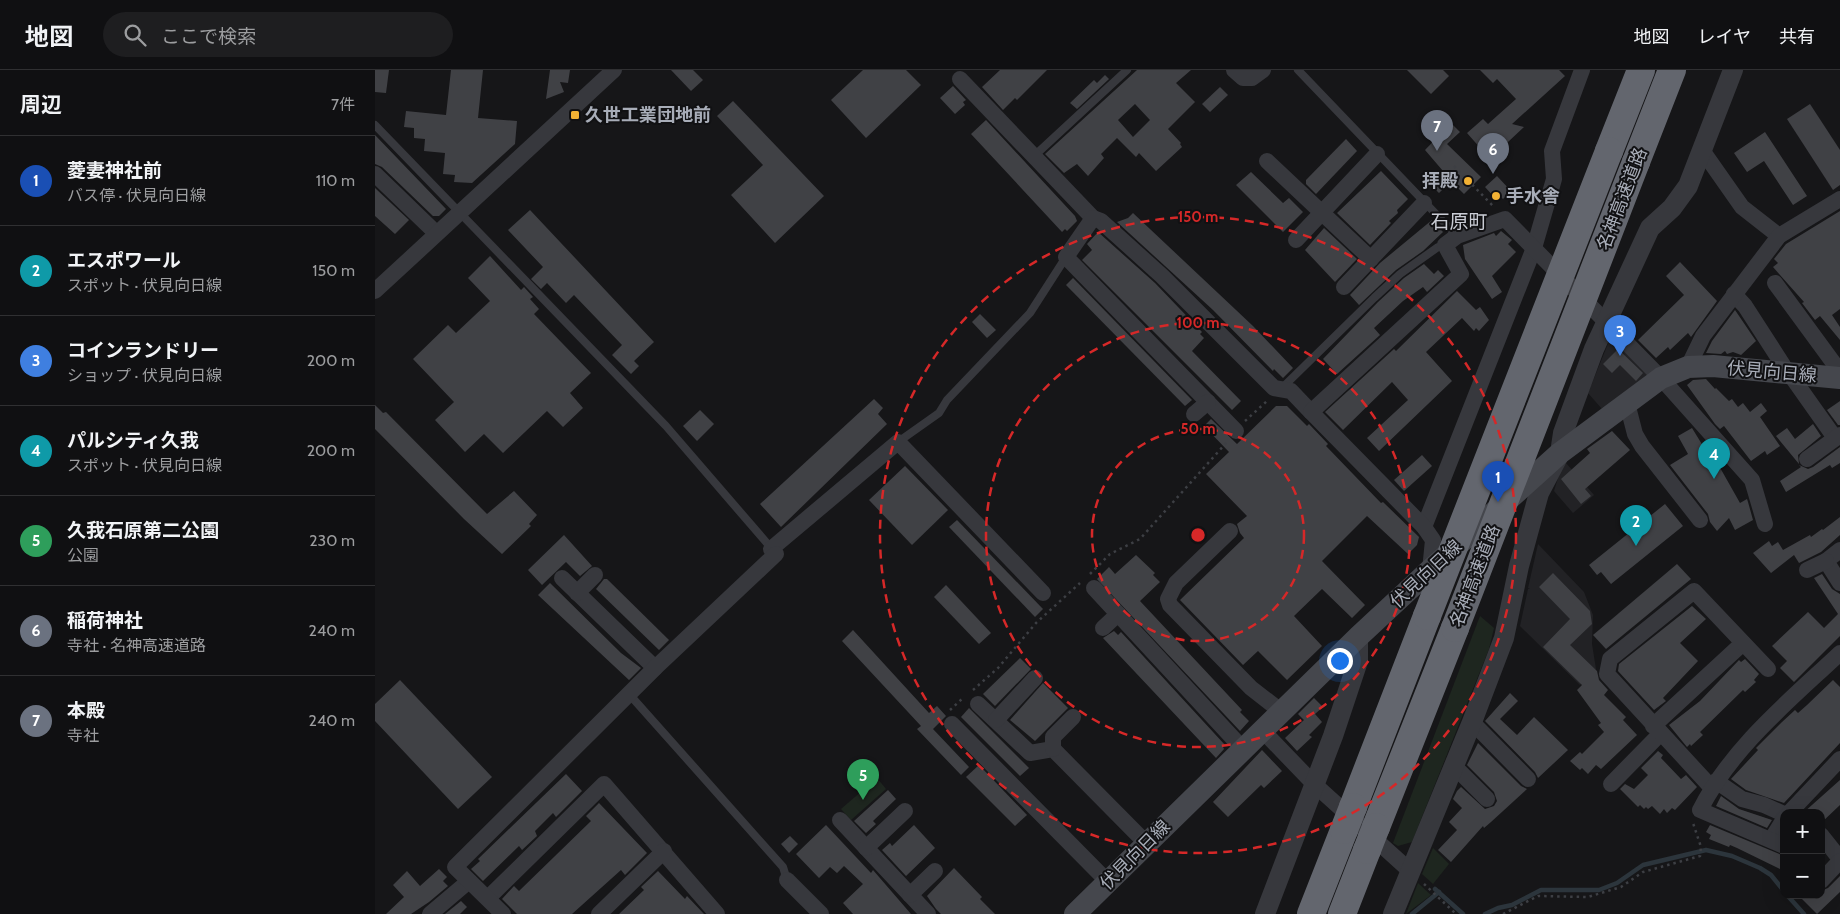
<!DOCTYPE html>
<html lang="ja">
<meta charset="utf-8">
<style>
:root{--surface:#101012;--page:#1e1e20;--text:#f1f3f6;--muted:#9c9d9f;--line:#303032;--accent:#f2b134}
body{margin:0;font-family:Cabin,"Noto Sans JP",sans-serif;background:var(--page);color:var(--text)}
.controls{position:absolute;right:15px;bottom:15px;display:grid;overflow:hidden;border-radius:10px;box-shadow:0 5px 20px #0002}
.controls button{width:45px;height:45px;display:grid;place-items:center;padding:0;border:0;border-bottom:1px solid var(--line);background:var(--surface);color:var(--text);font:25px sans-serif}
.you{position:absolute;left:964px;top:590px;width:18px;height:18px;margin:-12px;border:4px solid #fff;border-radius:50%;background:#1a73e8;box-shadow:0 0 0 8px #1a73e833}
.badge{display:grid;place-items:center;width:32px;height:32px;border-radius:50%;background:var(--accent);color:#fff;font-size:16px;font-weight:700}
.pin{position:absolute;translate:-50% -41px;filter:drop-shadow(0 1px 2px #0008)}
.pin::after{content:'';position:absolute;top:26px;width:18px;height:15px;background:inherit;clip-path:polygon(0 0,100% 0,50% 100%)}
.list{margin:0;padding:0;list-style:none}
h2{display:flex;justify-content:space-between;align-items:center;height:65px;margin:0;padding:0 20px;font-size:21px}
h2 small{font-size:16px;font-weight:400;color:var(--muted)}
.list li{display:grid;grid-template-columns:32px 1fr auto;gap:15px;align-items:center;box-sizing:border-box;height:90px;padding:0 20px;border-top:1px solid var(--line)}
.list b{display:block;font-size:19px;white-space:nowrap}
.list p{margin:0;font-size:16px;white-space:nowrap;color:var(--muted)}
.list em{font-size:16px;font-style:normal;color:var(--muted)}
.icon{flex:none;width:28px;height:28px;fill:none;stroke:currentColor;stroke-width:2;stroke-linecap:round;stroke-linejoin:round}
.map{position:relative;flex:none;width:1465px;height:844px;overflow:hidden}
header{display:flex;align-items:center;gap:30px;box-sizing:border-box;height:70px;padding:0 25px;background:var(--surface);border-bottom:1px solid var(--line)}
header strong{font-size:24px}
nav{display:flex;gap:28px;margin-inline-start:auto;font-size:18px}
.search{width:350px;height:45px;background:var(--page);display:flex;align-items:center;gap:12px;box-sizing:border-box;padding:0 18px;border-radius:28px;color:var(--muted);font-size:19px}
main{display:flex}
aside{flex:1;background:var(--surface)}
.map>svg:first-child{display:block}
.built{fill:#222225}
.green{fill:#1e261f}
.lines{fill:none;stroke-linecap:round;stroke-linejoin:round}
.stream{stroke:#2c353c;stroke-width:4.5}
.building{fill:#404145;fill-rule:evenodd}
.path{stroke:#3d3f44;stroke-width:2.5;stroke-dasharray:2.5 4;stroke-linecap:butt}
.service{stroke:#37383d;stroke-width:8}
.minor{stroke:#37383d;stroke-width:16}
.tertiary{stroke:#37383d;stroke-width:20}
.secondary{stroke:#45474d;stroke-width:22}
.motorway{stroke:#63666e;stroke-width:28}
.motorway-bridge{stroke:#63666e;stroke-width:28}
.ring{fill:none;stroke:#d62828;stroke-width:2.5;stroke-dasharray:9 6}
.poi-dot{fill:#f2b134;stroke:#111113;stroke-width:2}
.labels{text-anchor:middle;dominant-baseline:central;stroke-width:4;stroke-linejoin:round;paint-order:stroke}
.poi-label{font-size:18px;font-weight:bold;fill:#a8adb8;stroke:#111113;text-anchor:start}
.street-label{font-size:18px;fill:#a8adb8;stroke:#111113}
.neighbourhood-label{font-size:19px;fill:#c9ccd4;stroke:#111113}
.centre{fill:#d62828;stroke:#111113;stroke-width:2.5}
.ring-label{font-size:15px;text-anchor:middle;font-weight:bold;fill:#d62828;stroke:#111113;stroke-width:4;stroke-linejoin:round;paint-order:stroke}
</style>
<header>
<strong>地図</strong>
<div class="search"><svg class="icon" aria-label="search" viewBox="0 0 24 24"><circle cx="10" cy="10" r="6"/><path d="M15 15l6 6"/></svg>ここで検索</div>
<nav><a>地図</a><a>レイヤ</a><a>共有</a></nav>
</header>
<main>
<aside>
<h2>周辺<small>7件</small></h2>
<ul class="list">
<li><span class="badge" style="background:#1a4fb4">1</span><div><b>菱妻神社前</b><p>バス停 · 伏見向日線</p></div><em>110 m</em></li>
<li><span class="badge" style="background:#0f9aa8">2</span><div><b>エスポワール</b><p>スポット · 伏見向日線</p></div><em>150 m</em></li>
<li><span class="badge" style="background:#3f7fe0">3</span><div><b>コインランドリー</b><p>ショップ · 伏見向日線</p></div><em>200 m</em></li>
<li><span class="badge" style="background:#0f9aa8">4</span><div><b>パルシティ久我</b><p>スポット · 伏見向日線</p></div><em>200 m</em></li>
<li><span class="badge" style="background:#2e9e5b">5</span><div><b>久我石原第二公園</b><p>公園</p></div><em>230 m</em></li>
<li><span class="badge" style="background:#6b7280">6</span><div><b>稲荷神社</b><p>寺社 · 名神高速道路</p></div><em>240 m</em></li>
<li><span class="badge" style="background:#6b7280">7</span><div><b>本殿</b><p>寺社</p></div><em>240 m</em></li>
</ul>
</aside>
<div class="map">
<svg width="1465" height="844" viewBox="0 0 1465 844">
<rect width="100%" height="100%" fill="#161618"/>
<g class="built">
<path d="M1237 264 1275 304 1227 339 1213 323Z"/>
<path d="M1191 393 1219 425 1198 443 1179 421 1186 398Z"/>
<path d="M1163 474 1209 522 1218 545 1217 574 1221 599 1205 615 1145 556 1153 519H1155L1153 518Z"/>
</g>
<g class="green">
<path d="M1105 546 1119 558 1114 579 1037 772 1023 776 1018 773Z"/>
<path d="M502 708 511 719 476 750 466 739Z"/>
<path d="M1058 778 1074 794 1058 814 1047 804Z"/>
<path d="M1043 813 1056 825 1031 844Z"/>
</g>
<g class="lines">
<g class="stream">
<path d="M1060 819 1088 844"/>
<path d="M1412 825 1429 844"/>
<path d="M1037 844 1064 822"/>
<path d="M1110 844 1123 838 1137 835 1166 820H1224L1242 813 1268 795 1331 780 1357 786 1385 798 1396 805 1409 821"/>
</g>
</g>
<g class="building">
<path d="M0 0H14L11 23 0 22Z"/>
<path d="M76 0H108L103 48 142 51 140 74 97 113 79 112 80 105 68 104 70 83 49 81 50 69 39 68V58L29 57 31 41 71 45Z"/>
<path d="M175 0H195L193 13 185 12 189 22 171 29Z"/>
<path d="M296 0H318L328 10 316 21Z"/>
<path d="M488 0H531L546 15 491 68 456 30Z"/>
<path d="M625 0H672L642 30 640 28 628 40 607 17Z"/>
<path d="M762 0H816L801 13 820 32 793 59 806 73 805 74 807 77 781 101 764 83 761 87 742 68 726 84 729 88 713 106 702 94 689 103 670 84ZM760 34 775 50 758 67 743 50Z"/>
<path d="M1032 0H1068L1074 6 1056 24Z"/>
<path d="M1105 0H1184L1190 6 1137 54 1149 57 1118 86 1110 77 1107 80 1092 63 1108 49 1113 54 1141 29 1122 9 1118 13Z"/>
<path d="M730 5 734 9 702 39 695 33 719 10 722 13Z"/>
<path d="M578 16 591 30 588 32 590 35 580 44 565 28Z"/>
<path d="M845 17 853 25 835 42 827 34Z"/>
<path d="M358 31 449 126 400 173 356 125 388 95 342 46Z"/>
<path d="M1435 34 1465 80V115L1458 120 1412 49Z"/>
<path d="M611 50 700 146 702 151 692 161 690 159 687 162 596 64Z"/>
<path d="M1076 53 1085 62 1072 74 1106 107 1089 124 1076 111 1064 123 1055 114 1068 101 1050 80Z"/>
<path d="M1390 62 1432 126 1418 135 1389 91 1372 102 1359 83Z"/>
<path d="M0 65 71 139 64 146H58L7 97 0 94Z"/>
<path d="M971 69 982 81 941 124 931 114V110Z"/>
<path d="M1006 101 1033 129 1022 140 1023 143 1014 151 1016 153 995 175 962 143Z"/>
<path d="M876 102 908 133 914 128 928 142 908 162 861 115Z"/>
<path d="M1122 106 1136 121 1128 129 1125 126 1121 129 1110 117Z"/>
<path d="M0 118 34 150 20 164 0 146Z"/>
<path d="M155 140 279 272 259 291 264 296 256 304 237 285 247 275 199 225 191 233 172 213 166 219 156 209 168 197 133 160Z"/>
<path d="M1465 141V239L1457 245 1465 257V270L1445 246 1440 250 1427 233 1429 232 1398 197 1403 193 1399 189 1411 174Z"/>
<path d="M758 143 878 256 918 298 908 308 899 299 898 301 838 240 742 152 753 148Z"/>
<path d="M1057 150 1068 162 1048 181 1021 200 984 235 975 225 1005 193Z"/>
<path d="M949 158 982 189 960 212 930 180Z"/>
<path d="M1126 161 1137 170 1133 174 1141 182 1117 206 1127 222 1117 229 1090 189 1088 175 1119 163 1121 166Z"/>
<path d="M723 162 780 213 827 262 825 264 829 268 817 281 866 331 857 340 707 190 717 180 712 174Z"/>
<path d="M115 186 146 220 149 217 158 227 155 229 164 239 159 244 216 303 195 323 208 338 188 357 172 341 128 383 109 364 90 382 60 350 79 332 38 289 73 255 81 263 115 231 93 208Z"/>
<path d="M1305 192 1342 231 1316 267 1313 263 1295 280 1293 277 1281 288 1263 270 1309 225 1291 206Z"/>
<path d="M1049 194 1059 204 1063 200 1069 206 1052 222 1048 217 1028 231 999 258 1005 265 962 304 948 289 1003 232 1029 208Z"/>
<path d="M698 208 817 330 810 336 691 215Z"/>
<path d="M1082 221 1101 240 1105 237 1114 250 1104 261 1101 258 1099 261 1087 248 1051 282 1077 311 1004 381 992 368 1033 330 1017 312 968 360 950 342 1019 279 1021 281Z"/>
<path d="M1360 240 1381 271 1366 285 1358 282 1352 284 1350 281 1346 284 1331 283 1337 271Z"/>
<path d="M605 244 621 260 612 268 597 252Z"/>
<path d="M1243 279 1268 303 1261 311 1245 295 1237 303 1228 294Z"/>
<path d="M1331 309 1340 319 1341 318 1354 331 1357 329 1363 337 1368 333 1375 342 1386 333 1392 341 1385 347 1405 376 1392 385 1390 381 1376 391 1349 356 1345 359 1340 354 1312 315 1318 310Z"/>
<path d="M499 329 508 338 503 344 512 354 406 457 385 434Z"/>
<path d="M1465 331V355H1463L1452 340Z"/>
<path d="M0 335 8 343 11 342 112 444 139 421 162 445 154 454 156 456 127 484 89 449 0 359Z"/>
<path d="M901 336H912L932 356 934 354 953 374 951 376 1006 433 1008 432 1044 467 1042 475 1033 484 992 446 947 491 990 535 977 548 947 519 919 546 947 576 912 610 883 581 868 595 805 530 869 468 865 463 862 454 872 446 831 404 854 382 829 356 836 349 862 374Z"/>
<path d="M325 340 339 354 322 371 308 356Z"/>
<path d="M1438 354 1446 366 1423 385 1424 394 1401 366 1412 358 1420 369Z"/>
<path d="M1317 358 1336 389 1339 387 1365 433 1372 429 1373 432 1378 450 1360 460 1354 448 1342 461 1335 452 1333 444 1295 395 1313 384 1303 366Z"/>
<path d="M1237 361 1255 380 1210 419 1216 426 1206 434 1186 409 1215 383 1212 379Z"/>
<path d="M1465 377V393L1457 398 1455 395 1411 422 1405 411 1426 397 1424 395 1433 399 1438 397Z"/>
<path d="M1047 385 1057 396 1029 421 1019 410Z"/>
<path d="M530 396 573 440 537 475 494 430Z"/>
<path d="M1290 434 1308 456 1236 514 1226 502 1222 505 1214 495Z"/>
<path d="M1465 447V465L1446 482 1424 493 1419 485 1396 503 1378 483 1394 471 1397 476 1403 472 1408 480 1435 465 1436 467 1447 459 1448 460Z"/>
<path d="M582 450 668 539 660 547 574 457Z"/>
<path d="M189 465 217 496 205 506 191 492 167 515 153 500Z"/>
<path d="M761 485 780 503 778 505 785 512 765 531 867 640 865 642 874 651 865 661 722 509 734 497 740 504Z"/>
<path d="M1302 494 1316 509 1231 579 1218 565Z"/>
<path d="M1178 503 1215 541 1217 554 1195 575 1222 601 1224 610 1233 620 1229 625 1251 647 1248 650 1262 665 1226 699 1221 695 1213 704 1207 698 1205 700 1195 691 1205 682 1207 684 1229 662 1223 655 1226 653 1202 620 1207 615 1168 577 1195 549 1164 517Z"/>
<path d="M1447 504 1457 519 1465 524V566L1419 612 1405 598 1412 591 1397 576 1433 542 1449 558 1463 544 1439 508Z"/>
<path d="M229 509H232L294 570 284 580 221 519Z"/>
<path d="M175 513 246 583 266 598 254 610 163 525Z"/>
<path d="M571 515 616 563 604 574 559 527Z"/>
<path d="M1317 536 1331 549 1305 573 1323 591 1288 628 1291 631 1279 640 1243 601 1244 594Z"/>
<path d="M478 560 554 643 562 636 571 646 558 659 594 697 586 705 542 659 546 656 467 571Z"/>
<path d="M739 561 743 565 746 562 850 675 848 677 849 679 841 688 728 568Z"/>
<path d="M645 588 656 599 620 636 608 624Z"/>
<path d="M1370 589 1384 604 1379 610 1381 612 1370 622 1368 620 1325 662 1328 665 1316 676 1315 674 1312 677 1294 655 1325 631 1364 590 1366 592Z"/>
<path d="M25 610 117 707 83 739 0 651V634Z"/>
<path d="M1458 610 1465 617V673L1409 733 1371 720 1356 709 1383 680 1381 678 1407 652 1420 640 1423 643 1432 635Z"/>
<path d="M668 613 693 638 660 671 635 650Z"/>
<path d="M1135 623 1143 631 1125 649 1142 665 1159 647 1193 680 1163 708 1160 702 1110 651Z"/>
<path d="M939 628 948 637 940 644 947 652 934 665 937 667 922 681 910 668 929 650 923 644Z"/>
<path d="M594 638 654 698 645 706 586 647Z"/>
<path d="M1103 673 1146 716 1152 719 1116 752 1109 758 1108 756 1076 792 1063 780 1082 760 1074 752 1087 738 1078 729 1082 721 1086 717 1110 739 1119 736 1122 731 1119 722 1092 695Z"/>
<path d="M887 680 907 701 889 718 886 715 853 747 838 732Z"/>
<path d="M1283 681 1288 685 1286 688 1306 709 1311 705 1322 717 1300 740 1297 738 1292 743 1289 739 1285 744 1277 736 1273 739 1271 737 1269 739 1265 735 1263 737 1245 719 1250 714 1259 719 1273 705 1266 698Z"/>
<path d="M604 695 652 745 640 756 591 707Z"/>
<path d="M191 704 207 721 181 747 178 743 160 761 162 766 147 780 144 776 108 811 96 799 105 791 103 789Z"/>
<path d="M1465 710V735L1446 753V743H1428Z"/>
<path d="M513 720 521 729 498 751 501 754 491 763 479 751Z"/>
<path d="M1346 726 1364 739 1397 750 1392 758 1341 736Z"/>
<path d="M224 733 272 783 250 805 246 800 197 844H142L127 829 139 816 144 821 216 751 211 746Z"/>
<path d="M451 755 496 803 498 800 536 844H478L468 833 488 814 469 796 462 803 455 797 444 808 421 784Z"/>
<path d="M539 755 560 778 531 806 507 780 515 773 517 776Z"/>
<path d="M1335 755 1409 786V801L1362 778 1355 775 1354 777 1334 769 1336 765 1331 762Z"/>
<path d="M415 766 423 774 414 783 406 774Z"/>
<path d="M579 798 607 827 605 829 620 844H566L561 839 552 826Z"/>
<path d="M64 799 72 807 68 811 73 816 54 832 36 844H11L29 827 18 815 32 801 45 816Z"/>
<path d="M283 801 310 829 312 826 329 844H244L269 820 266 817Z"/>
<path d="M1465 806V822L1442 844 1423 825H1446V821L1453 818Z"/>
<path d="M86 831 92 837 85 844H70Z"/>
</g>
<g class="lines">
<g class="path">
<path d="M1079 96 1119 137"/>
<path d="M870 351 892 331"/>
<path d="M715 504 735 484 765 469 852 372"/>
<path d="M598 620 623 598 661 553 705 513"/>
<path d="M575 640 588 628"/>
<path d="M1049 814 1081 844"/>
<path d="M1128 844 1163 826 1213 827 1246 817 1268 802 1325 786 1326 777 1318 753"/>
</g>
<g class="service">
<path d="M923 0 1082 166"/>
<path d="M0 55 291 356 397 479"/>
<path d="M658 87 752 0"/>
<path d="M907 318 999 228 1025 204 1063 177 1070 175"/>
<path d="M523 372 564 343 572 330 655 243 691 187"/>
<path d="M254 624 408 797 412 810"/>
</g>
<g class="minor">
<path d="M859 0 868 8H877L888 0"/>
<path d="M585 9 718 148 726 151 787 206 899 318 916 321 936 342"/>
<path d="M1327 80 1367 137 1404 166"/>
<path d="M892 91 996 189"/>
<path d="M0 104 61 163"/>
<path d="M718 148 691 187 861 361"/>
<path d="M921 170 1002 84"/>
<path d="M1400 213 1463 299 1465 308"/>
<path d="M969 217 1049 133"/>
<path d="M0 221 239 0"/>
<path d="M1359 224 1370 236 1408 295V302"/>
<path d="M1313 297 1328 266 1404 166 1465 129"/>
<path d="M1420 303 1419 310 1460 368"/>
<path d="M1252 333 1260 364 1267 376 1325 450"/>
<path d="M819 344 833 332"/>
<path d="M1432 389 1465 365"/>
<path d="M1049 457 1159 178 1179 109 1177 81 1207 0"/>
<path d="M855 461 801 513 793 529 795 535 876 618 907 642"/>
<path d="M396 479 523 372 668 523"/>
<path d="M1465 480 1451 491 1465 513"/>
<path d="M1055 500 1058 470 1049 457 936 342 1086 204 1070 175 1082 166 1130 149 1286 308 1377 410 1390 454"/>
<path d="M1432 500 1451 491"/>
<path d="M187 508 280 598"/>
<path d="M719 518 868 679"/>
<path d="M202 523 220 505"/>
<path d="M728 558 743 544"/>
<path d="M603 634 655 683 678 679 771 773"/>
<path d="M621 650 660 608"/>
<path d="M1097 652 1153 709"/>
<path d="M577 654 733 812"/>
<path d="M1278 656 1368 573"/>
<path d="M887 660 939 714 1034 800"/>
<path d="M678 679V667L698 647"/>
<path d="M1077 699 1085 702 1112 729"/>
<path d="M1341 711 1367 729 1389 735 1409 744"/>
<path d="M1236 714 1285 664"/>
<path d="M1336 717 1232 604 1235 589 1319 521 1393 599"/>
<path d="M1414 743 1465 689"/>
<path d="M465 750 553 844"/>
<path d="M1446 765 1465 789"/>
<path d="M1396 770 1409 749"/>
<path d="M1409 776 1325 740C1357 677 1414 631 1465 583"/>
<path d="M491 778 530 741"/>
<path d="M412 810 446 844"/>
<path d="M1446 811 1465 791"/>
<path d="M535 825 560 801"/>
<path d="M113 828 229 714 342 844"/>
<path d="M55 844 94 811"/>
<path d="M128 844 80 797 280 598 401 484"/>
<path d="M224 844 289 781"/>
</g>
<g class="tertiary">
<path d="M890 844 958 666 983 591V567"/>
<path d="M1018 844 1097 652 1129 568 1144 496 1164 423 1185 383 1188 363 1219 279 1275 158 1297 138 1313 116 1358 0"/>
</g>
<path class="secondary" d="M700 844 983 567 1055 500 1185 383 1286 308 1313 297 1338 296 1465 308"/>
<g class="motorway">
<path d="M1234 81 1266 0"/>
<path d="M1261 92 1297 0"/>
<path d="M978 737 1052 546"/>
<path d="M1001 757 1080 558"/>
<path d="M936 844 969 760"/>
<path d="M967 844 992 780"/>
</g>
<g class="motorway-bridge">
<path d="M1052 546 1234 81"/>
<path d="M1080 558 1261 92"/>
<path d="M969 760 978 737"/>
<path d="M992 780 1001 757"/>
</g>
</g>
<g class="ring">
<circle cx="823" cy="465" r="106"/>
<circle cx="823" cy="465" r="212"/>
<circle cx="823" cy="465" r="318"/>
</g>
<g class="poi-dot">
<rect x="195" y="40" width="10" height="10" rx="2.5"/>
<circle cx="1093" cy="111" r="5"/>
<circle cx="1121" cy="126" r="5"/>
</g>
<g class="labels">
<g class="poi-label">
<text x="210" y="45">久世工業団地前</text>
<text x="1083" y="111" text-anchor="end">拝殿</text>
<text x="1131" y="126">手水舎</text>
</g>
<g class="street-label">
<text transform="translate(1247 129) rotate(-69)">名神高速道路</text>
<text transform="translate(1397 302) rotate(5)">伏見向日線</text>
<text transform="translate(1051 504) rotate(-43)">伏見向日線</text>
<text transform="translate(1100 506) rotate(-69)">名神高速道路</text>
<text transform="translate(760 785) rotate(-45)">伏見向日線</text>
</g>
<g class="neighbourhood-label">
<text x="1084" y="151">石原町</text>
</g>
</g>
<circle cx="823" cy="465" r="8" class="centre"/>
<g class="ring-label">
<text x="823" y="152">150 m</text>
<text x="823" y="258">100 m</text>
<text x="823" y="364">50 m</text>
</g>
</svg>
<div class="controls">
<button>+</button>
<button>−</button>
</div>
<div class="you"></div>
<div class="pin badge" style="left:1123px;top:432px;background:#1a4fb4">1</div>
<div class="pin badge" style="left:1261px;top:476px;background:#0f9aa8">2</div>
<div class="pin badge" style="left:1245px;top:286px;background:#3f7fe0">3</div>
<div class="pin badge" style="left:1339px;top:409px;background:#0f9aa8">4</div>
<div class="pin badge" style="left:488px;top:730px;background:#2e9e5b">5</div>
<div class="pin badge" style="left:1118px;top:104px;background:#6b7280">6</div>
<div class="pin badge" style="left:1062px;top:81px;background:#6b7280">7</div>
</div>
</main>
